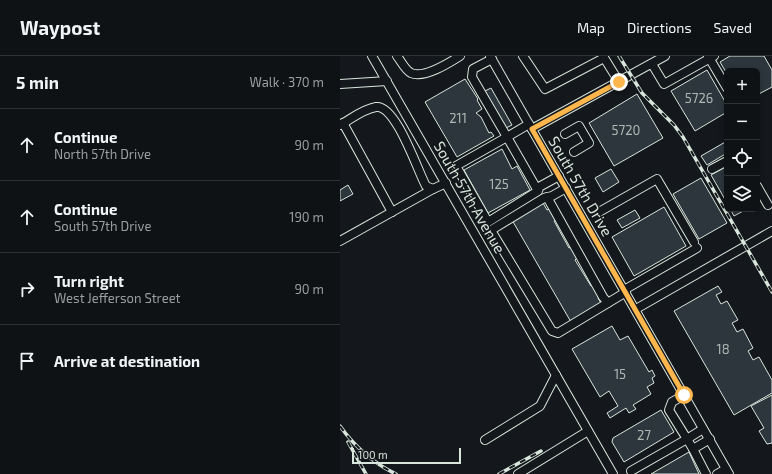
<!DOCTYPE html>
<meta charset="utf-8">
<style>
:root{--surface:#0f1215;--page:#1d2022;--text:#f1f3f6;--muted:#9b9ea0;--line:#2f3234}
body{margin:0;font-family:"Exo 2",sans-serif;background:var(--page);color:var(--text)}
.controls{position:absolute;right:12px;top:12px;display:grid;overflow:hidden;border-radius:6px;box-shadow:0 2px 6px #0003}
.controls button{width:36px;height:36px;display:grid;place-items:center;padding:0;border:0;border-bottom:1px solid var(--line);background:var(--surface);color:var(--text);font:20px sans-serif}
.scale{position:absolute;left:12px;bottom:10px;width:109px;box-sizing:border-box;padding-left:4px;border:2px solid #d8e6dc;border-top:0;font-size:11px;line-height:14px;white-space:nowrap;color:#d8e6dc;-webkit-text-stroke:3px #14181c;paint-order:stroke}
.stop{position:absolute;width:12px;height:12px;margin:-9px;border:3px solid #ffb74d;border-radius:50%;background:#fff}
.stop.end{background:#ffb74d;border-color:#fff;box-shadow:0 1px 4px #0008}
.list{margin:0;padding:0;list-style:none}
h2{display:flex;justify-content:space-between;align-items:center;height:52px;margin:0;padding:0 16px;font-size:17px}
h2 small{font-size:13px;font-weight:400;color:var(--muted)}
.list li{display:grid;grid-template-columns:26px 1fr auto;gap:12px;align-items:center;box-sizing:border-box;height:72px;padding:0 16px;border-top:1px solid var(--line)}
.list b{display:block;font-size:15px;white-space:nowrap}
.list p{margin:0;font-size:13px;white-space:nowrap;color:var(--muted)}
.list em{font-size:13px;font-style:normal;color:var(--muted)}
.icon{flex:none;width:22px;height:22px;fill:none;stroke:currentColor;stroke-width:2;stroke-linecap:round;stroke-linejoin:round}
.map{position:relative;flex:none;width:432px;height:418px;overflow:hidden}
header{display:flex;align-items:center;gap:24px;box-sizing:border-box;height:56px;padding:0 20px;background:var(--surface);border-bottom:1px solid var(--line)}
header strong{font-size:19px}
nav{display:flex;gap:22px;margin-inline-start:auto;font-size:14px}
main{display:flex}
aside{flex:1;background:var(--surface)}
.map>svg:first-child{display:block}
.building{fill:#2c363c;stroke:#d8e6dc}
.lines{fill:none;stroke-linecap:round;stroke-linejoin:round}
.minor-casing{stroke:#d8e6dc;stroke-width:10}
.minor{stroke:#14181c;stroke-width:8}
.rail-casing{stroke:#d8e6dc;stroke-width:3.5}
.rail{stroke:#14181c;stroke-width:2;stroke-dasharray:6;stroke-linecap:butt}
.route{stroke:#ffb74d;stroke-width:5}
.labels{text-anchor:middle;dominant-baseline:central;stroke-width:3;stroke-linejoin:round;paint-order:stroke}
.number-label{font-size:13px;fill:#adbab4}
.street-label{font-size:15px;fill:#d8e6dc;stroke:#14181c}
</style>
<header>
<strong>Waypost</strong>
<nav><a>Map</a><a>Directions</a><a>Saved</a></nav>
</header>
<main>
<aside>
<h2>5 min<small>Walk · 370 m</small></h2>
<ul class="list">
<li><svg class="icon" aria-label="ahead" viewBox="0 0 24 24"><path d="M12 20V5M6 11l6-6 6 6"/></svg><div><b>Continue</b><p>North 57th Drive</p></div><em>90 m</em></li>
<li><svg class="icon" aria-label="ahead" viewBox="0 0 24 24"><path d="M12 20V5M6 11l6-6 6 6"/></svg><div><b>Continue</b><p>South 57th Drive</p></div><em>190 m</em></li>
<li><svg class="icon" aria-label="right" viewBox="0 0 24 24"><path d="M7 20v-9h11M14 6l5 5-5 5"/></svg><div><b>Turn right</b><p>West Jefferson Street</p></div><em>90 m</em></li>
<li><svg class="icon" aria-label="arrive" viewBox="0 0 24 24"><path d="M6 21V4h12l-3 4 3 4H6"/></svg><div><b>Arrive at destination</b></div></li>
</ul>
</aside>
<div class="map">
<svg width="432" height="418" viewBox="0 0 432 418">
<rect width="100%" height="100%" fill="#14181c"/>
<g class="building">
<path d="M390 0H424L432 14V31L417 39V15H387V18L380 6Z"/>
<path d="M367 14 387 49V56L355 75 331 35Z"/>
<path d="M125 23 138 43 137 44 142 53 136 57 141 61 149 77 151 76 154 80 117 101 85 46Z"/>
<path d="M151 32 172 69 166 72 145 35Z"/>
<path d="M297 38 323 82 274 110 249 67Z"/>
<path d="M387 85V97L367 109 361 100Z"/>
<path d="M162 93 172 113 177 110 190 134 148 157 124 114Z"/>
<path d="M387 110V147L371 119Z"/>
<path d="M271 113 279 126 263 136 255 122Z"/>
<path d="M361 122 387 167 359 183 333 138Z"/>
<path d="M8 129 13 138 0 145V134Z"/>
<path d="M203 147 207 154 209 153 215 164 214 165 229 192 231 191 237 202 235 204 251 230 253 229 259 241 258 242 261 247 231 266 172 164Z"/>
<path d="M324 151 346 190 294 220 272 181Z"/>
<path d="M390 153H407L394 160Z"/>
<path d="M295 154 300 162 282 172 277 164Z"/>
<path d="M378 230 382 236 376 239 381 248 387 245 398 264 392 267 397 276 403 273 413 292 408 295 413 304 419 301 432 324V337L394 359 334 255Z"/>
<path d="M272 270 280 284 288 280 309 316 312 314 315 320 312 322 314 327 307 331 311 338 293 349 296 353 289 357 286 352 270 362 267 357 278 350 269 335 260 341 232 293Z"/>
<path d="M432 339V387L427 388 419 375 424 372 411 350Z"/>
<path d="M321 354 334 376 284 406 272 386 273 382Z"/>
<path d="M349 396 359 418H311Z"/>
</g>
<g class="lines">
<g class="minor-casing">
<g id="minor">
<path d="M32 0 273 418"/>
<path d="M57 0C61 5 65 14 71 17 84 23 109 7 120 0"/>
<path d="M150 0 389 418"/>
<path d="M183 0 205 33 264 2"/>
<path d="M263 0 279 26"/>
<path d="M368 0 387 32"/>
<path d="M152 3 133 13 132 21 167 81 189 68"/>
<path d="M312 8 324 28 374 0"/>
<path d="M0 28 47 25"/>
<path d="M3 67 52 156"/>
<path d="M0 69C11 63 23 53 36 51 56 48 78 116 86 130L93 133 106 127"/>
<path d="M192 73 325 0"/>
<path d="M225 78 239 70 249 87 234 96"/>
<path d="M372 113 387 105"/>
<path d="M417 130 428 149"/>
<path d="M226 132 212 140 204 142 153 173 152 176 212 275 218 277 286 236"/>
<path d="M198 135 167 81 116 110 148 166 198 135 199 131 219 120"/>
<path d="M207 141 263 241 268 247"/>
<path d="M259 156 317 123 354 186"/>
<path d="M0 185 93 133"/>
<path d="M284 234 357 192"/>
<path d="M296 253 432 175"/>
<path d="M344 339 332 346 329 354 347 383 363 373"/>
<path d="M145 384 200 350 216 319"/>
<path d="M291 415 347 383 353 393"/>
<path d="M178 418 248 375"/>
<path d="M366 418 353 393 370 383"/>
<path d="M377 418 386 413"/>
</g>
</g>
<use href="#minor" class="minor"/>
<g class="rail-casing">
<g id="rail">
<path d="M279 0 302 37 334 69 343 81 432 236"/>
<path d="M0 370C15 391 33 407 56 418"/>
<path d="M8 386 26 418"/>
<path d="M159 418 201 395"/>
</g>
</g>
<use href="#rail" class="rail"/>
</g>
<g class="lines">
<path class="route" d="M279 26 192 73 344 339"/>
</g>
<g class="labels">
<g class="number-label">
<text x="359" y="42">5726</text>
<text x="118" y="62">211</text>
<text x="286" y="74">5720</text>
<text x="159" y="128">125</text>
<text x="383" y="293">18</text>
<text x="280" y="318">15</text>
<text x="304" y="379">27</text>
</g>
<g class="street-label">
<text transform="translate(241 130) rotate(60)">South 57th Drive</text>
<text transform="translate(130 141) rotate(60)">South 57th Avenue</text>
</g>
</g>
</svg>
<div class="controls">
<button>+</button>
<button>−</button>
<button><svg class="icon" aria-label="locate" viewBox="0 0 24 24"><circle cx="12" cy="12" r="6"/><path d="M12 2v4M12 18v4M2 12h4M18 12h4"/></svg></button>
<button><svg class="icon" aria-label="layers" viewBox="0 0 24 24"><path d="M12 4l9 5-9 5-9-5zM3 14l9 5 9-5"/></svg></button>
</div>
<div class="scale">100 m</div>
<div class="stop" style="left:344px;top:339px"></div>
<div class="stop end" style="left:279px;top:26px"></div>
</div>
</main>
